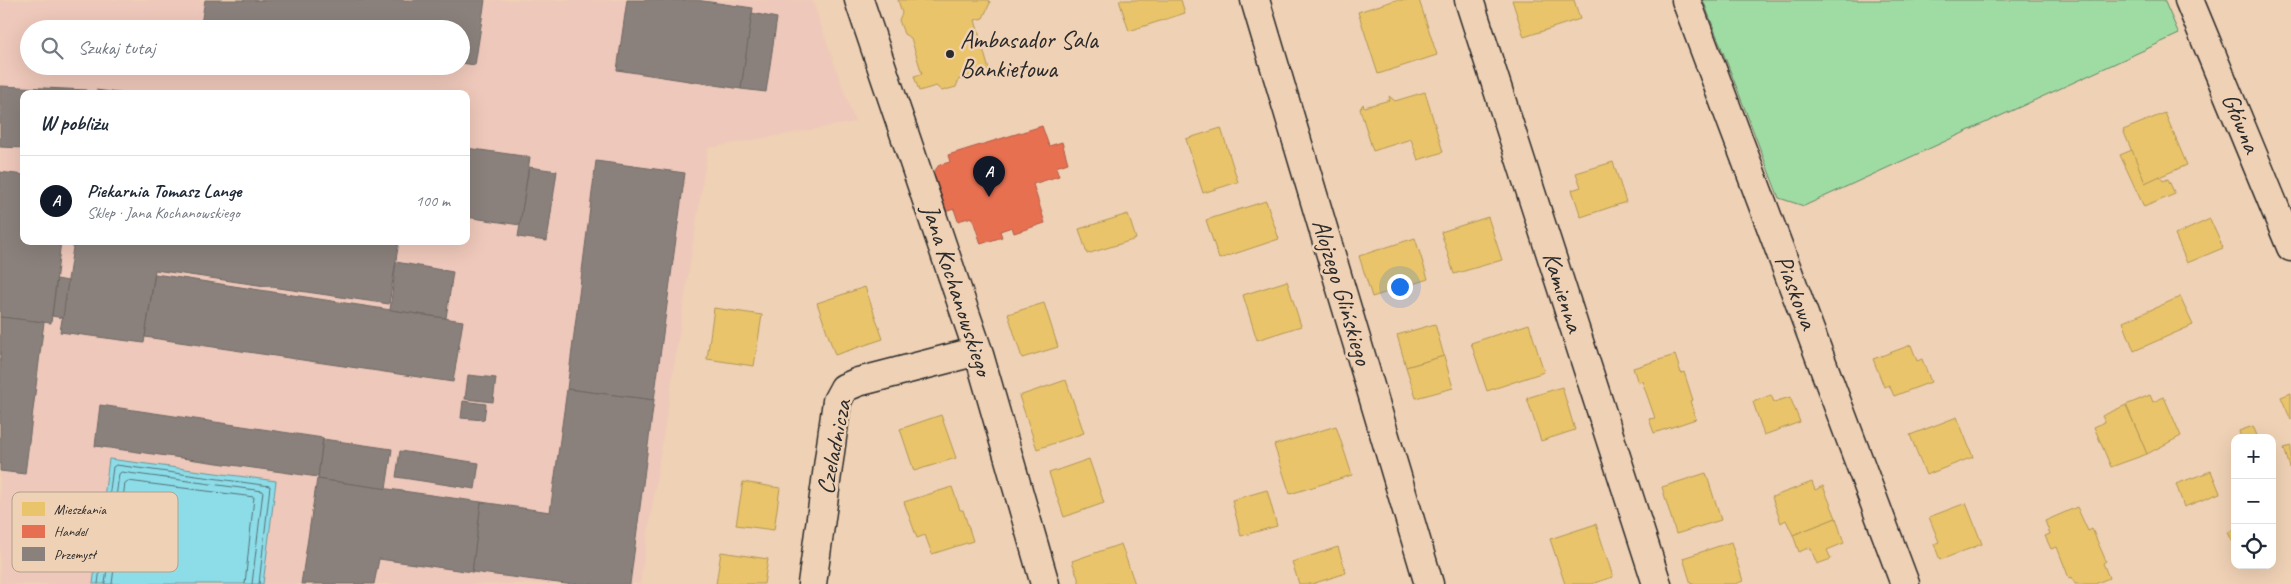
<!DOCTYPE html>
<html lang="pl">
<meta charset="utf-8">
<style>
:root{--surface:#fff;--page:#f2f2f3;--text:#1f2937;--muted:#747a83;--line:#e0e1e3;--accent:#111827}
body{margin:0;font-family:Caveat,sans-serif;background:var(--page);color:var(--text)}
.controls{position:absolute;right:15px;bottom:15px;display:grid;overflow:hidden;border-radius:10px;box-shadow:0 5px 20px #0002}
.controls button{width:45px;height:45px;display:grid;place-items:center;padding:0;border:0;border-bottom:1px solid var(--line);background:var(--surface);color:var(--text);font:25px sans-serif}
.you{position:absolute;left:1399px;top:286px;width:18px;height:18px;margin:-12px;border:4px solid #fff;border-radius:50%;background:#1a73e8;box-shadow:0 0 0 8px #1a73e833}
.badge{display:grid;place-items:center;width:32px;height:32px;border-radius:50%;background:var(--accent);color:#fff;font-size:16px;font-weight:700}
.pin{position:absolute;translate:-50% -41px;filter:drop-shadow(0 1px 2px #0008)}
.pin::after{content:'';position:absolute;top:26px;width:18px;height:15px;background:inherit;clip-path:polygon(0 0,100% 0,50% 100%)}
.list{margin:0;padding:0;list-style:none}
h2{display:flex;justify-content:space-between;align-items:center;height:65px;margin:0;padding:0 20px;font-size:21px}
h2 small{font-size:16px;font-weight:400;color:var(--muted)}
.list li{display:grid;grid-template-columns:32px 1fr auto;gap:15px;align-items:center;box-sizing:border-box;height:90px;padding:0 20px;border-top:1px solid var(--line)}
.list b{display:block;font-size:19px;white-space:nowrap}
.list p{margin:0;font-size:16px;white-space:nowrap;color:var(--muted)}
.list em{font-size:16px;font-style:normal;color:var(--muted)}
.icon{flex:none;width:28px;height:28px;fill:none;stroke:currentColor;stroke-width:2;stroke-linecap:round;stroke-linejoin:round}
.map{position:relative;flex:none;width:2291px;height:584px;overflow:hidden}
.search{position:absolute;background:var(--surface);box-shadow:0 5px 20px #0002;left:20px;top:20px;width:450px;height:55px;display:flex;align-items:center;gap:12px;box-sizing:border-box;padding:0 18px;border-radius:28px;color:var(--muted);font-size:19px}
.panel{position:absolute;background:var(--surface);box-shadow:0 5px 20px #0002;left:20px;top:90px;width:450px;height:155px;border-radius:10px}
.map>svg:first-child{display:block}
.built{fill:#eec8ba;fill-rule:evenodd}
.green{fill:#9fdca3;stroke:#658467}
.water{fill:#8ddde9;stroke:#66969d}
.homes{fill:#e9c46a;stroke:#b09657}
.shops{fill:#e76f51;stroke:#af5b46}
.industry{fill:#8a817c;stroke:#6e6764}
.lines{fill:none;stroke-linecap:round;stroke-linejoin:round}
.shore{stroke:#527277;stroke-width:1}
.street-casing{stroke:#2b2b2b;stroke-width:31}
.street{stroke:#efd1b5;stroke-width:28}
.poi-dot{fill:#2b2b2b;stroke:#efd1b5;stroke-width:2}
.labels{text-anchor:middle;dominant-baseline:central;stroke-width:5;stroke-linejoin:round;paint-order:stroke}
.poi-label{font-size:25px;fill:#2b2b2b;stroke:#efd1b5;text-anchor:start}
.street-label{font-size:25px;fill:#2b2b2b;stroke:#efd1b5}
.key{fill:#efd1b5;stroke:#b49f8c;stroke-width:1}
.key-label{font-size:14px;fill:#2b2b2b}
</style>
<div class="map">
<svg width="2291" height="584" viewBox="0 0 2291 584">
<rect width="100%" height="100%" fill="#efd1b5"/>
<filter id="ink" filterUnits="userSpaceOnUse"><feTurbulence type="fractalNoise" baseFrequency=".02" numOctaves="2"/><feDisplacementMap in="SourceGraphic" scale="10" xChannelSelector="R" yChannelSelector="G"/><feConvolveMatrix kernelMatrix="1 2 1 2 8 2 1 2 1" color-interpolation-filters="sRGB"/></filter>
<g filter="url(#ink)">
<path class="built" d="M0 0H812L855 122 708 148 640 584H0ZM29 29H461V66H29ZM24 94H466V241H24Z"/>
<path class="green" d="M1703 0H2164L2179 34 1804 206 1779 198Z"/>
<path class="water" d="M109 459 276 481 263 584H93Z"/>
<g class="homes">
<path d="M898 0H989L990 3 983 18 975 20 989 70 959 79 956 87 942 91 936 86 919 91 914 76 922 74 911 38 904 34 899 20 902 13Z"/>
<path d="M1119 0H1181L1185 13 1129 31Z"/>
<path d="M1396 0H1419L1437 55 1378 74 1358 12Z"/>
<path d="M1512 0H1574L1580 19 1524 37Z"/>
<path d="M1425 92 1443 152 1418 160 1411 139 1373 151 1360 109 1363 104 1364 107 1390 100 1389 96 1395 101Z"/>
<path d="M2165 113 2187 165 2145 183 2123 130Z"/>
<path d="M1221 128 1238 182 1203 193 1186 139Z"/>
<path d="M2132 150 2145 183 2160 176 2163 181 2168 179 2175 194 2144 207 2120 155Z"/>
<path d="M1613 162 1626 202 1581 217 1572 190 1581 187 1576 173Z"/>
<path d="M1266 201 1279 239 1219 259 1206 220Z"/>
<path d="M1128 214 1136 239 1087 254 1079 229Z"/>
<path d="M1488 217 1502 260 1454 274 1441 232Z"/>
<path d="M2210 219 2223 248 2187 263 2175 235Z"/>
<path d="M1415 238 1428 279 1372 297 1359 256Z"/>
<path d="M1287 281 1301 326 1257 340 1243 295Z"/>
<path d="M865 287 883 339 835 355 817 303Z"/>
<path d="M2180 297 2193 325 2134 351 2123 322Z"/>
<path d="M1044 303 1058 347 1022 358 1008 314Z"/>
<path d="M714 308 762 315 754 366 707 359Z"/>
<path d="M1435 324 1444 356 1406 367 1397 335Z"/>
<path d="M1529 324 1544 372 1487 391 1471 343Z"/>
<path d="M1911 345 1917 361 1922 359 1931 382 1894 396 1889 385 1884 387 1873 359Z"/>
<path d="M1675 355 1681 373 1684 372 1693 400 1690 401 1696 419 1654 433 1649 419 1655 418 1642 381 1638 383 1633 368Z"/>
<path d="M1444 356 1453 388 1416 398 1406 367Z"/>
<path d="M1066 380 1084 433 1037 449 1019 396Z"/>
<path d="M1562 387 1575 430 1541 441 1527 398Z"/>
<path d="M2291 393V420L2281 397Z"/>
<path d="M1771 395 1774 402 1790 397 1800 422 1764 435 1753 402Z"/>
<path d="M2150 395 2153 402 2164 397 2181 436 2147 454 2126 405Z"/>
<path d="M2126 405 2147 454 2111 467 2094 427 2105 422 2102 416Z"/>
<path d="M941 415 956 458 914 471 900 429Z"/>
<path d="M1957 417 1973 457 1926 475 1910 435Z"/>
<path d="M1336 426 1352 475 1290 494 1274 445Z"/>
<path d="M2253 426 2258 438H2241L2239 431Z"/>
<path d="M2291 446V471L2284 448Z"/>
<path d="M1089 459 1104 503 1064 517 1049 473Z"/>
<path d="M2211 471 2220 493 2184 507 2176 484Z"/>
<path d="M1706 473 1721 520 1676 534 1662 487Z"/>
<path d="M743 482 780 488 774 530 736 525Z"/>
<path d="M1812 482 1815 490 1823 486 1836 518 1793 535 1786 520 1781 523 1772 497Z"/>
<path d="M952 487 960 510H963L973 541 932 554 925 535 917 538 904 502Z"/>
<path d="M1267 490 1277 526 1241 536 1232 500Z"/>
<path d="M1966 503 1982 544 1940 560 1934 544 1939 542 1929 517Z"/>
<path d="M2077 507 2088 531 2092 529 2106 561 2103 563 2109 578 2095 584H2075L2072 577 2069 578 2057 547 2051 549 2045 536 2050 534 2045 521Z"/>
<path d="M1836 518 1844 543 1827 550 1831 559 1817 564 1810 547 1799 552 1793 535Z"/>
<path d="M1596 524 1613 577 1591 584H1565L1550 539Z"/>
<path d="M2235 529V548L2228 532Z"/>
<path d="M1731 542 1743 581 1735 584H1691L1683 558Z"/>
<path d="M1121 544 1135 584H1080L1072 561Z"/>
<path d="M1338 547 1346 573 1312 584H1299L1292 562Z"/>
<path d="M721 552 768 559 764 584H716Z"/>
</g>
<path class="shops" d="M1042 126 1049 146 1062 142 1068 163 1056 167 1059 176 1033 184 1045 223 1014 233 1012 227 1000 231 1002 237 981 244 972 217 958 221 954 209 945 212 933 173 939 165 950 162 948 155Z"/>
<g class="industry">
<path d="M205 0H485L475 65 461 63V29H235L201 24Z"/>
<path d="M627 0H696L753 8 741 89 617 70Z"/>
<path d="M752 13 777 18 766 92 741 89Z"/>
<path d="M0 86 87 90V94H24V148L0 147Z"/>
<path d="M96 90 126 94H95Z"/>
<path d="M466 148 530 157 520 225 466 217Z"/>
<path d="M596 161 685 173 654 400 567 389Z"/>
<path d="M529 167 557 171 547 241 518 237Z"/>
<path d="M0 172 24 175V241H61L51 323 0 317Z"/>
<path d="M74 241H399L389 304 155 270 144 343 60 332Z"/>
<path d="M396 262 453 272 446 318 390 310Z"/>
<path d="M155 274 463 321 453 382 145 337Z"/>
<path d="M57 279 68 281 63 318 52 316Z"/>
<path d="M0 317 44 322 25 474 0 471Z"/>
<path d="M468 375 496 378 493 402 465 399Z"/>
<path d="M567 389 654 400 630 584H566L472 572 481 502 550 512Z"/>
<path d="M463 401 486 404 484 420 461 418Z"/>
<path d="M100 405 323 438 318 477 95 446Z"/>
<path d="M323 439 392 449 386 489 318 479Z"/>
<path d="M400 451 479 463 475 489 396 477Z"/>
<path d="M317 479 481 502 472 572 379 559 374 584H301Z"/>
</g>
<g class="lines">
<g class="shore">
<path d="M98 584 113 467 116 465 270 486 259 584"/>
<path d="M105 584 119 474 121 472 263 491 252 584"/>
<path d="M112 584 125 483 128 481 254 497 245 584"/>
</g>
<g class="street-casing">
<g id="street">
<path d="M859 0 978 351 1045 584"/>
<path d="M1255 0 1429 584"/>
<path d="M1469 0 1657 584"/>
<path d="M1686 0 1905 584"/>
<path d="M2189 0 2291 247"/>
<path d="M812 584 837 401 844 388 858 382 978 351"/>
</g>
</g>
<use href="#street" class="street"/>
</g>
</g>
<circle class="poi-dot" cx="950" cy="54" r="5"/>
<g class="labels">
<g class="poi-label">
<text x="960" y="40">Ambasador Sala<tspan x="960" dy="29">Bankietowa</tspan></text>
</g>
<g class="street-label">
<text transform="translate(2241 123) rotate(67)">Główna</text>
<text transform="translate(957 290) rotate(72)">Jana Kochanowskiego</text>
<text transform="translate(1342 292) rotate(73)">Alojzego Glińskiego</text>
<text transform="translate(1563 292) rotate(72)">Kamienna</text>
<text transform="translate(1796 292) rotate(69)">Piaskowa</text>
<text transform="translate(834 447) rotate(-79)">Czeladnicza</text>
</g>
</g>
<rect x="12" y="492" width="166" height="80" rx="8" class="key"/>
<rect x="22" y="502" width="23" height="14" fill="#e9c46a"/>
<rect x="22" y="525" width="23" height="13" fill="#e76f51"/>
<rect x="22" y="547" width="23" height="14" fill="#8a817c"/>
<g class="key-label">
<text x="54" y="514">Mieszkania</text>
<text x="54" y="536">Handel</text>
<text x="54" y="559">Przemysł</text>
</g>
</svg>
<div class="controls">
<button>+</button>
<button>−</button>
<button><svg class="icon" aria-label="locate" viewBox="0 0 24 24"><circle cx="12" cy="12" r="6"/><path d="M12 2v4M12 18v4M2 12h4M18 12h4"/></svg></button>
</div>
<div class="you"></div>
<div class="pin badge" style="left:989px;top:197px">A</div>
<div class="search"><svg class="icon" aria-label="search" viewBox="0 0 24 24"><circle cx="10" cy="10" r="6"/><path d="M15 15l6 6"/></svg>Szukaj tutaj</div>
<section class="panel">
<h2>W pobliżu<small></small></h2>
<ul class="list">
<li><span class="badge">A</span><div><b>Piekarnia Tomasz Lange</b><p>Sklep · Jana Kochanowskiego</p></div><em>100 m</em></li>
</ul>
</section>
</div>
